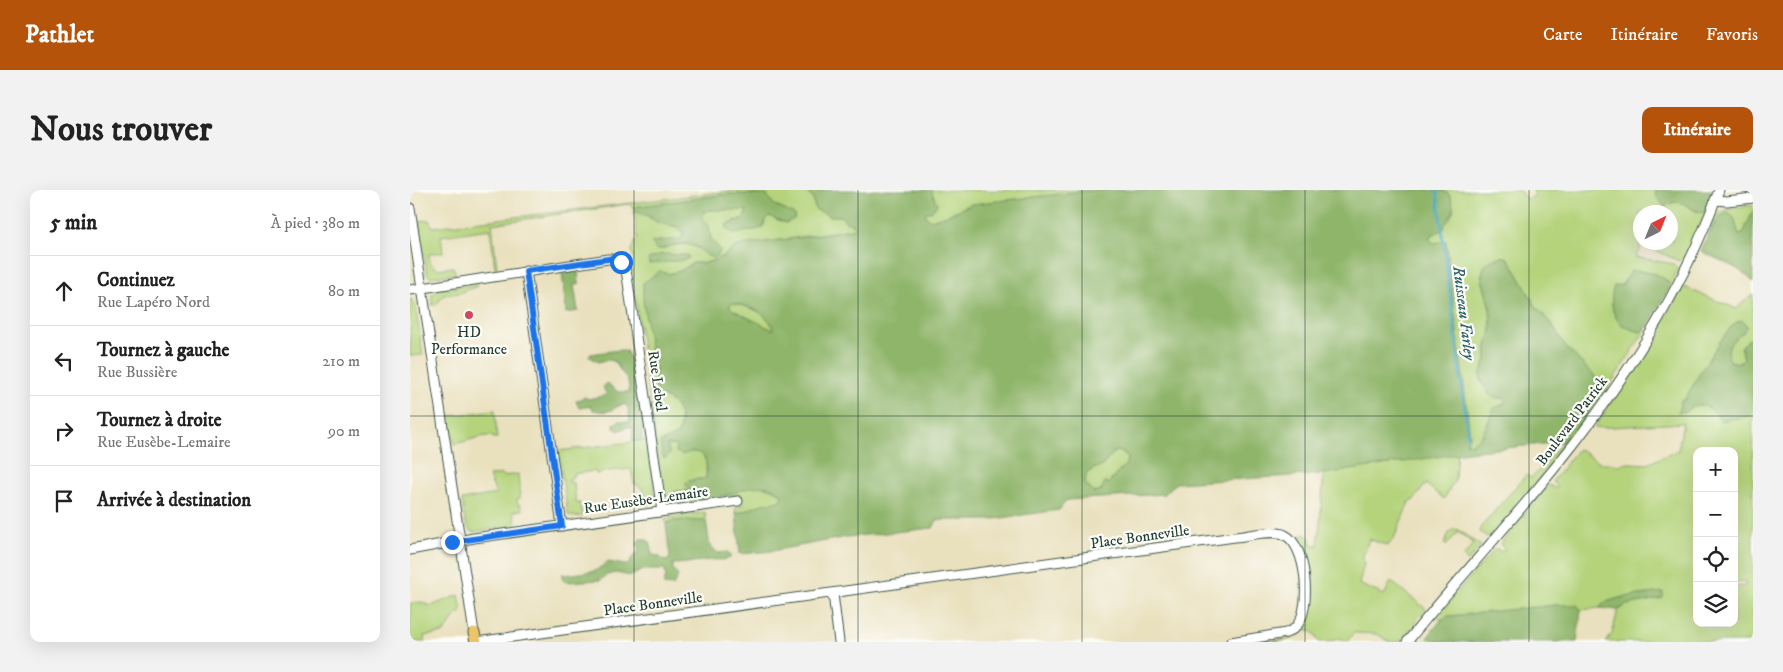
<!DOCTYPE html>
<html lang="fr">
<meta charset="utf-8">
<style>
:root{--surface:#fff;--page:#f2f2f2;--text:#222;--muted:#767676;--line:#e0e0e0;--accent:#b45309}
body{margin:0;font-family:"IM FELL DW Pica",serif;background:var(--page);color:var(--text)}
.controls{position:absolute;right:15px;bottom:15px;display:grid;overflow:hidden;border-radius:10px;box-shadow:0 5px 20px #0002}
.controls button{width:45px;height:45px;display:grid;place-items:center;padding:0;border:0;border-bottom:1px solid var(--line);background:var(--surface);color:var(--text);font:25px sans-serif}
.compass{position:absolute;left:1223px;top:15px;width:45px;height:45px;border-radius:50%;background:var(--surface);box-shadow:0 5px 20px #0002;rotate:43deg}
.stop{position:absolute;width:15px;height:15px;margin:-11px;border:4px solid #1a73e8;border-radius:50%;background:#fff}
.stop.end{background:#1a73e8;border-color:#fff;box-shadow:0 1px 5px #0008}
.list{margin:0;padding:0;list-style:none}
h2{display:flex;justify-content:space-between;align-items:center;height:65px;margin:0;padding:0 20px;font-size:21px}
h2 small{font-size:16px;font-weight:400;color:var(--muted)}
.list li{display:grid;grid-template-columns:32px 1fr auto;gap:15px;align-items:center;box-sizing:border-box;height:70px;padding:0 20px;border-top:1px solid var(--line)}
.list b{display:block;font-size:19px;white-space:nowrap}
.list p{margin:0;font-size:16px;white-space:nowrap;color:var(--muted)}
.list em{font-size:16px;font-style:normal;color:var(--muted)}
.icon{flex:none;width:28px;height:28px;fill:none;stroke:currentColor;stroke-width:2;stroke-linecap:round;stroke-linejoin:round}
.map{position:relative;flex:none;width:1343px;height:452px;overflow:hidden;border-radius:10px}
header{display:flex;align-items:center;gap:30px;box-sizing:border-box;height:70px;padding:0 25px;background:var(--accent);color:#fff}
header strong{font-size:24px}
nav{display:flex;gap:28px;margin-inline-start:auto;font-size:18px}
.intro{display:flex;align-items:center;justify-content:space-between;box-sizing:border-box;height:120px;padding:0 30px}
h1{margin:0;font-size:35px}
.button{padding:12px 22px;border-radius:10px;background:var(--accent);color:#fff;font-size:18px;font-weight:700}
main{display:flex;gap:30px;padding:0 30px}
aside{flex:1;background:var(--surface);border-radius:10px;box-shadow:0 5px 20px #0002}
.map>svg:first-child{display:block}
.green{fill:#b4d37a;stroke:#6a8857;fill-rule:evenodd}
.forest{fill:#8fb56a;stroke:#57794f;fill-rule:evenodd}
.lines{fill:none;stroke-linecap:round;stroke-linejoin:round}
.stream{stroke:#45a8c5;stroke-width:2.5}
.minor-casing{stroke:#3d5549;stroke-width:11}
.major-casing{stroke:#3d5549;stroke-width:13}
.minor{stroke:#fff;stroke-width:9}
.major{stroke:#ebc669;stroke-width:11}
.route{stroke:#1a73e8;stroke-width:6}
.grid{fill:none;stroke:#1f3d34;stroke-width:1;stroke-opacity:0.55}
.poi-dot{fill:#d1495b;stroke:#fdfcf7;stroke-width:2}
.labels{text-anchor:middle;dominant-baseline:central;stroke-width:4.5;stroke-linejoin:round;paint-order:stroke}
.poi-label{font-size:15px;fill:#1f3d34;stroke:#fdfcf7}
.street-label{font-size:15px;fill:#1f3d34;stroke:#fdfcf7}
.water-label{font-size:16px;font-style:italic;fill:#2c6267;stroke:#fdfcf7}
</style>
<header>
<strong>Pathlet</strong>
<nav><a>Carte</a><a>Itinéraire</a><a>Favoris</a></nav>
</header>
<div class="intro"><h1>Nous trouver</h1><a class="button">Itinéraire</a></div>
<main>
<aside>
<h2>5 min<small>À pied · 380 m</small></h2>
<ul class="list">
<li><svg class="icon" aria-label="ahead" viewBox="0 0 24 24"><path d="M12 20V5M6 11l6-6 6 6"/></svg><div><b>Continuez</b><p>Rue Lapéro Nord</p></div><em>80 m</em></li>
<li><svg class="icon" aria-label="left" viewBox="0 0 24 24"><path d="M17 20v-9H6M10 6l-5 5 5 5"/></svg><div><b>Tournez à gauche</b><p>Rue Bussière</p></div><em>210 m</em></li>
<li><svg class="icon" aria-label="right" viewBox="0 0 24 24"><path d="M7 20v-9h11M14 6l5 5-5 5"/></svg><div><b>Tournez à droite</b><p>Rue Eusèbe-Lemaire</p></div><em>90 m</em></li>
<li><svg class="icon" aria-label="arrive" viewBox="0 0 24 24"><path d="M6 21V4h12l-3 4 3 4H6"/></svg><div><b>Arrivée à destination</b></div></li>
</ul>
</aside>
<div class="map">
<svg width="1343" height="452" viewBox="0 0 1343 452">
<rect width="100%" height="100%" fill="#fdfcf7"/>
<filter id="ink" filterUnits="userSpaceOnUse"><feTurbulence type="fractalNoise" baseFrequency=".02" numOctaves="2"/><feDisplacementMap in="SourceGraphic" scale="10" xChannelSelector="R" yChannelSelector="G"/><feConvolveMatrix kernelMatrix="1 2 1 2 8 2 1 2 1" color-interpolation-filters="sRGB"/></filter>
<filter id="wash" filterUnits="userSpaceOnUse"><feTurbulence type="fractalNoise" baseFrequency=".0096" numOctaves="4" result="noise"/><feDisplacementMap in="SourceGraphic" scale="20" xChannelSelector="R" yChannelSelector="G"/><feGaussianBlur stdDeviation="1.12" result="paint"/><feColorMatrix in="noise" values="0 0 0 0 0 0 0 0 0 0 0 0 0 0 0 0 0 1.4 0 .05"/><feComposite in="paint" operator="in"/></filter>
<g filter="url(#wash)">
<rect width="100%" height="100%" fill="#e9e0bd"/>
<g class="green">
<path d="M328 0H395L403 9 405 19 421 26H431L437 33 443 34 446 37 442 39 325 57 316 65 305 70 295 73H283L270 81 241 88 233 93 241 164C251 178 242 185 246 198 248 204 253 206 258 209 270 216 273 231 268 244L250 253 260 264 257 255H265L266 258 277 262 286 261 292 264 296 269V289H283L280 300 266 301 264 311 268 313 260 314 254 310 221 80 224 68 221 60 227 48 224 22C235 23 236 27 246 31 258 37 264 32 274 44L271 49 242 52C248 53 255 55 262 55 270 55 277 53 285 57 295 60 298 73 309 64L301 49 299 37 292 25 294 22 300 20 337 19 334 28 324 31 342 40 353 38 355 30 359 26 376 33 377 21 364 15 360 10 343 4H319L223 17 219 14 82 34 87 78 85 79 80 39 31 46 33 62 19 64 20 73 28 79 43 77 46 84 20 87 17 84 9 31 19 30 23 37Z"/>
<path d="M521 0H686L562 14 537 25 521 30 516 27 515 23 523 20 527 14Z"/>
<path d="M1030 0H1109L1116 9 1125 6 1123 0H1245L1247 7 1260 13 1271 12 1285 21 1295 23 1275 67 1269 71 1240 58 1248 60 1262 52 1260 22H1230V61L1225 67 1264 74 1267 77V82L1261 95C1251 83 1236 81 1221 81L1212 95 1204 96C1200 108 1201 125 1211 134 1216 138 1224 140 1230 142L1236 139C1191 213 1137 280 1080 346L1077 347 1070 342V338L1116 285 1122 288 1157 247 1190 192 1155 156 1142 135 1125 115 1097 67C1084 65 1078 76 1071 85L1080 120 1081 141 1078 150 1076 169 1070 186 1072 193 1080 205 1084 208H1095L1096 210 1094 214C1074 219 1080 251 1058 254L1049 158 1036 51 1024 54 1019 50 1020 46C1036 33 1050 27 1039 5Z"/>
<path d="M1343 15V21L1333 44 1329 45 1324 28 1310 26 1303 39 1299 43 1307 24 1310 21Z"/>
<path d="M68 94V96L49 103 34 105 26 115H22V104L28 99Z"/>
<path d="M1274 97 1327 119 1332 113 1343 105V151L1339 149 1331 160 1334 168 1329 173 1320 171C1315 155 1321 151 1334 142L1328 131 1320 138 1275 209 1271 211 1268 222 1277 221C1287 209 1304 217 1310 230L1339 226 1343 223V452H1196L1202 444 1208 420 1216 415 1253 408 1213 407 1193 413 1190 418 1171 420 1167 415 1039 426 1031 430 1026 425 1086 358 1091 362 1095 359 1090 354 1139 295 1145 298 1147 296 1142 292 1168 259 1191 273 1207 275 1219 273 1237 274 1268 260 1273 233 1184 238 1228 173ZM1287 261H1324V392L1335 391V396L1324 397V433H1287Z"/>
<path d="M0 108 5 114 13 165 0 166Z"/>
<path d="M322 113C334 116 355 121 362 133 363 135 363 138 364 141L323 120 319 116Z"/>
<path d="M85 220 87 248H83V246C69 245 57 252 44 254L39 226Z"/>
<path d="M238 250 245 305 241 314 238 316 236 314 233 299 224 293 221 279 199 281 186 284 185 281 163 284V287L159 289V292L164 293 166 313H170L173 326 165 327 158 325 148 261Z"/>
<path d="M705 261 713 262 718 268 715 276 710 280 698 294 695 292 691 301 684 303 675 293 676 284 682 279 692 276Z"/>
<path d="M1047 263 1045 290 1034 309 1016 294 1003 311 999 312 985 346 978 356 959 349 953 366 954 374 949 394 974 405 981 392H982L1016 419 990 452H979L967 444 944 443 937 451 930 448 918 452H909L904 443 896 439C883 451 871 452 854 452 866 450 882 449 891 441 901 431 900 383 897 370 895 362 891 355 887 349L894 344 901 349V353L908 356 914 284Z"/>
<path d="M92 284 94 286 108 284 110 308 107 309 108 315H111L112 320 104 321 106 336 63 342C53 338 54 320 52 310L86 304 79 286Z"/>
<path d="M343 296C354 296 364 298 372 305V309C365 314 357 312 349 315 341 319 334 321 326 323L325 318 332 315 331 305 314 306Z"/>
<path d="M295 322 296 331H262L256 334 255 328Z"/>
<path d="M1044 339 1048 340 1071 356 1058 371 1053 367 1064 354 1048 342 1036 356 1034 354 1039 343Z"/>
<path d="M49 405 52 422 46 425 34 443 14 446 15 452H0V413L11 412 21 416Z"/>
</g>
<g class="forest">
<path d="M395 0H521L527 14 523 20 515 23 516 27 521 30 537 25 562 14 686 0H1030L1039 4C1050 28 1037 22 1034 39L1020 46V50L1024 53 1036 51 1060 245 1056 252 1057 254C1075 252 1078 231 1084 218L1094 214 1096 210 1094 208C1082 208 1077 204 1072 192 1068 184 1074 177 1076 170 1077 164 1076 157 1078 151 1079 147 1081 143 1081 140 1082 130 1081 118 1078 109 1073 91 1064 75 1088 68 1094 66 1097 67 1101 72L1125 115 1142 135 1155 156 1190 192C1192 208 1172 231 1163 244L1157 247 1151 252 1059 262 914 284 766 293 755 304 657 310 649 320 577 330H527L523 338 437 347 362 361 330 364 326 323C334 321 341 319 349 315 356 312 365 314 372 309V305C352 287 333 302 312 306 298 309 283 311 268 313L262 307 263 303 266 301 280 300 275 294 278 291 296 288C299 269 293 256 272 265L266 262 265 255H257L260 264 256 268H253L250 253 268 244C273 231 270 216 258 209 253 206 248 204 246 198 242 185 251 178 241 164L233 110V93L250 81 259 84 270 81 283 73H295L305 70 316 65 325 57 336 54 389 48 442 39 445 37 443 34 437 33 431 26H421L405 19 403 9ZM323 113C338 116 360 123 363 140L323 120 319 116ZM705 261 713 262 718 268 715 276 710 280 698 294 695 292 691 301 684 303 675 293 676 284 683 279 692 276Z"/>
<path d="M1245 0H1303L1295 23C1279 20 1270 5 1255 17L1247 7Z"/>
<path d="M319 4 357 5 364 15 385 25 384 29 376 33 359 26 355 30 353 38 325 44 318 40 316 35 334 28 337 20H300L294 22 292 25 299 37 301 49 310 60C305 78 293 60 286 57 282 55 274 53 270 54 263 54 255 59 247 60L241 52 270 49 274 44 269 37 248 33 234 23 224 22 223 17Z"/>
<path d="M1343 21V92C1329 76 1309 71 1291 61 1296 49 1305 29 1316 23 1328 25 1325 37 1329 45L1333 44Z"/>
<path d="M252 64 278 65 279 68 274 70 239 74 238 69Z"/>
<path d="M168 81 169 94 164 95 168 121 156 123 152 83Z"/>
<path d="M1221 81C1236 81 1251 83 1261 95L1236 139 1230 142C1224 140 1216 138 1211 134 1201 125 1200 108 1204 96L1212 95Z"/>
<path d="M1332 130 1337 136C1328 152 1313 149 1320 171L1329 173 1334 168 1331 157 1339 149 1343 151V223L1340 226 1310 231C1304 217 1287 209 1277 221L1268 223 1271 211 1275 209C1284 194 1317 132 1332 130Z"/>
<path d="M209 160 216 161 222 171 225 190 230 198 236 237 232 240V250L223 251 222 248 223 238 218 237 208 241 204 238V234L209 231 220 232 218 217 214 214C198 219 204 224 183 220L182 216 169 218 166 211 175 207 178 209 197 205 193 197 197 193 208 202H219L218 191 204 171 198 170 188 172 179 166 180 164Z"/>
<path d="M274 330 296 331 300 357 308 363 318 362 320 365V368C313 371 307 369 300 370 287 371 276 374 263 374V379L268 386 263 396 253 395 256 387 254 378 250 380H233L221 386 206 383 197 385 191 390 157 392 152 389 153 383 155 385 185 381 198 372 215 375 220 374 221 369 229 361 227 353 230 349H235L240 352 242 365 249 366 253 370 257 371 260 367 256 334 262 331Z"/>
<path d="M1253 402V408L1216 415 1208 420 1190 418 1193 413 1213 407Z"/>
<path d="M1145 415H1167L1171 420 1167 452H1032L1017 448 1031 430 1039 426Z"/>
</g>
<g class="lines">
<path class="stream" d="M1027 0 1058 248"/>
</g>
</g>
<g filter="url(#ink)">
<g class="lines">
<g class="minor-casing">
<g id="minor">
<path d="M1305 10 1317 11 1343 8"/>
<path d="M0 18 64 443"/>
<path d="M116 81 152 336"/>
<path d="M0 100 198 69C210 68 215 75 217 86L252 321"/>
<path d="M0 360 64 348 328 311"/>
<path d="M423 404 429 452"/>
<path d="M66 452 825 347C838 346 863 339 875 345 897 356 901 416 888 434 885 439 881 441 876 443L821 452"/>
<path d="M997 452C1051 385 1110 323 1163 255 1223 178 1276 92 1309 0"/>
</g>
</g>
<g class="major-casing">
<path id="major" d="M64 443 66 452"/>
</g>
<use href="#minor" class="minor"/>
<use href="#major" class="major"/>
</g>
</g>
<g class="lines" filter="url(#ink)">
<path class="route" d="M42 352 152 336 116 81 198 69 203 68 211 72"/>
</g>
<path class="grid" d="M224 0V452M448 0V452M672 0V452M895 0V452M1119 0V452M0 226H1343"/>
<circle class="poi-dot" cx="59" cy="125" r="5"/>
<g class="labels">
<g class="poi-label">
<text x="59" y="142">HD<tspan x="59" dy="17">Performance</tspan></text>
</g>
<g class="street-label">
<text transform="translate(247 191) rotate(82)">Rue Lebel</text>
<text transform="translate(1162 231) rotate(-53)">Boulevard Patrick</text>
<text transform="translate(236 310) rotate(-8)">Rue Eusèbe-Lemaire</text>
<text transform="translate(730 347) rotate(-8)">Place Bonneville</text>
<text transform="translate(243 414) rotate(-8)">Place Bonneville</text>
</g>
<g class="water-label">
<text transform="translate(1054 123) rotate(83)">Ruisseau Farley</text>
</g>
</g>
</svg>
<div class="controls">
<button>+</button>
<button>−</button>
<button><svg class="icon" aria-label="locate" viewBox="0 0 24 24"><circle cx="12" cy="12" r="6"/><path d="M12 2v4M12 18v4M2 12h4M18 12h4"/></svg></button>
<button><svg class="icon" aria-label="layers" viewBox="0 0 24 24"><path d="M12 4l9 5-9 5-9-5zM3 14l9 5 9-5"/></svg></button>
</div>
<svg class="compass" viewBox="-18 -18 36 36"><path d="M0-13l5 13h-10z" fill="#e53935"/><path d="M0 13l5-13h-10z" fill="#767676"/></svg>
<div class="stop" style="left:211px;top:72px"></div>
<div class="stop end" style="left:42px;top:352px"></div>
</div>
</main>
